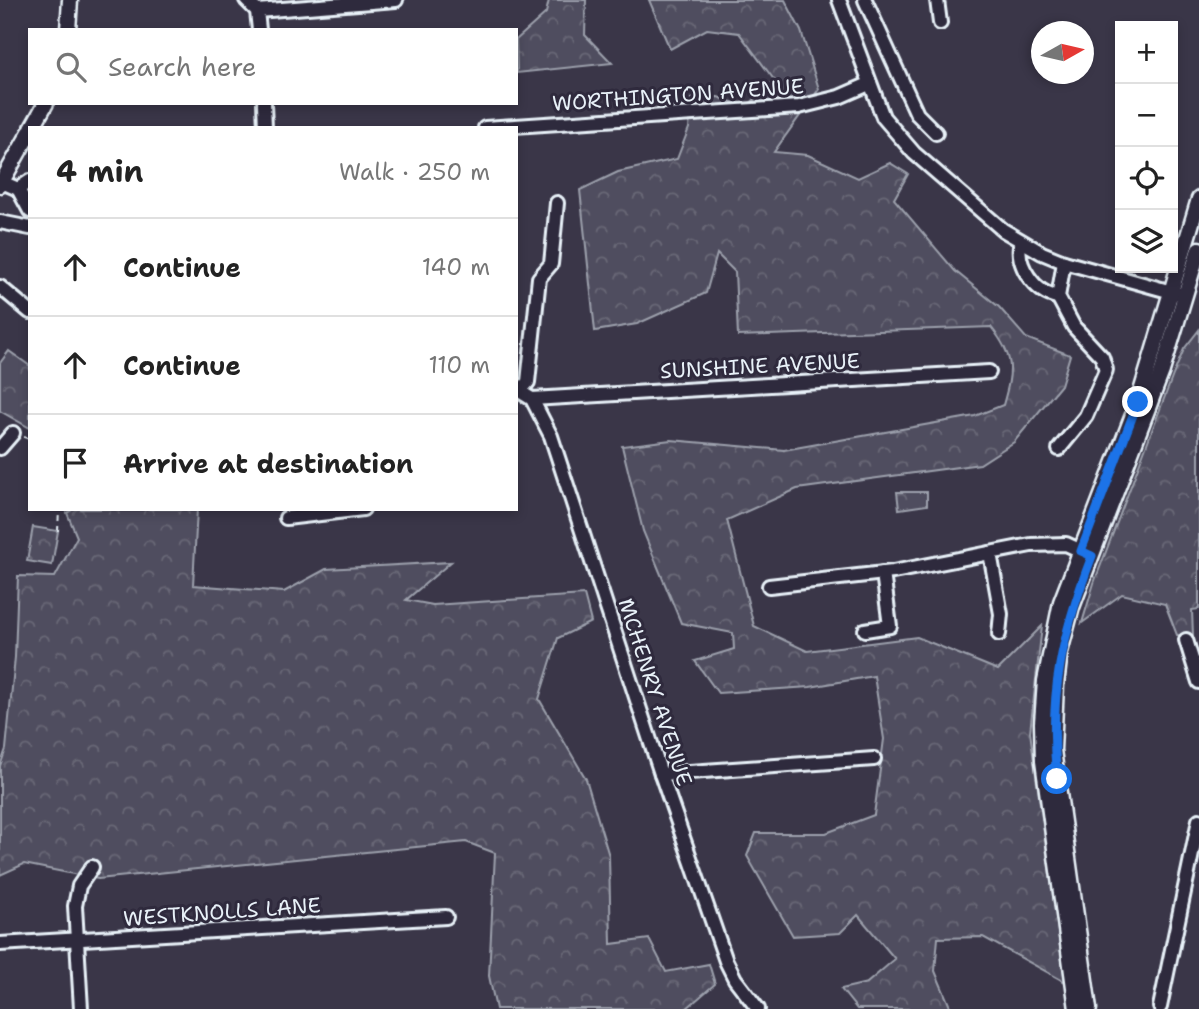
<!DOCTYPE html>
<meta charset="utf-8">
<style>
:root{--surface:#fff;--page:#f2f2f2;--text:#222;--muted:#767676;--line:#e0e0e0}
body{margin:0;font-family:"Shantell Sans",sans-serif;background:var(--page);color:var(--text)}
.controls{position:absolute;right:21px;top:21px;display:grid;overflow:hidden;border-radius:0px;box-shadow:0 4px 10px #0003}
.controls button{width:63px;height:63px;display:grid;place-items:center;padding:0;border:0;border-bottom:2px solid var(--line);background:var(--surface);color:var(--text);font:35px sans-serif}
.compass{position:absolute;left:1031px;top:21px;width:63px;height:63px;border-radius:50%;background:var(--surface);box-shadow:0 4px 10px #0003;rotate:82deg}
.stop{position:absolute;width:21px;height:21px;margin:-16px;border:5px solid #1a73e8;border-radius:50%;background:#fff}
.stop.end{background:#1a73e8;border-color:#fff;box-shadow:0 2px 7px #0008}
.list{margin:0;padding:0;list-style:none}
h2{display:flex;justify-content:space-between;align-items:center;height:91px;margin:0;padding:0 28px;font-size:30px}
h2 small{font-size:23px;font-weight:400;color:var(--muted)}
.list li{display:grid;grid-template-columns:46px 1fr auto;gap:21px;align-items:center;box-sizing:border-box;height:98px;padding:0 28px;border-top:2px solid var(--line)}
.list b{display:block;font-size:26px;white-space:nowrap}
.list em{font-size:23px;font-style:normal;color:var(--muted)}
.icon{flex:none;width:38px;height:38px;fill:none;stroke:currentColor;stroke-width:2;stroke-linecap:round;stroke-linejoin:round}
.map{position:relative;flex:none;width:1199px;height:1009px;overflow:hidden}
.search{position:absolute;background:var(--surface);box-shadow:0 4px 10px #0003;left:28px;top:28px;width:490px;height:77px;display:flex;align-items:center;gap:18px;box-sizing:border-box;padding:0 24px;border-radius:0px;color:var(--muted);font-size:26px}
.panel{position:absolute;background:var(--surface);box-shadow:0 4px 10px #0003;left:28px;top:126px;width:490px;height:385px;border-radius:0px}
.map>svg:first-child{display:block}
.forest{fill:url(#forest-crowns);stroke:#9ca0ac;stroke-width:2}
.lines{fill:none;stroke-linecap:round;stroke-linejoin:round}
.minor-casing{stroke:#e8f1f8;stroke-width:18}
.major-casing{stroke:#e8f1f8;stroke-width:19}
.path{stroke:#e8f1f8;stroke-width:2;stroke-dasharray:5 5;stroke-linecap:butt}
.minor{stroke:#2f2a3d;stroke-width:12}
.major{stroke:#2f2a3d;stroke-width:14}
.route{stroke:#1a73e8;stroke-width:9}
.labels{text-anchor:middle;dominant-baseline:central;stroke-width:6;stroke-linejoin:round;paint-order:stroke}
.street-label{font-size:21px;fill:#e8f1f8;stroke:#2f2a3d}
</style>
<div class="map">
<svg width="1199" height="1009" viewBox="0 0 1199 1009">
<defs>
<pattern id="forest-crowns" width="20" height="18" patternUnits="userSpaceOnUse" patternTransform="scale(1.75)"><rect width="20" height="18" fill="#504e5f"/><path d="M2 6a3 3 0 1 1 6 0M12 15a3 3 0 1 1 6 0" fill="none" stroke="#696877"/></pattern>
</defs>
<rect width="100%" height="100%" fill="#3a3648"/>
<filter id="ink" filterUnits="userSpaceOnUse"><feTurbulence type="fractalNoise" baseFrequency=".0143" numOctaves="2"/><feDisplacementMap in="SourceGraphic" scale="14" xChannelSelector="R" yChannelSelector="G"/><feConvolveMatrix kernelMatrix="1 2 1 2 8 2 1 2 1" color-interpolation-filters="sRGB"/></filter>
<g filter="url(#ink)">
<g class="forest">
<path d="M549 0H586L585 35 612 63 517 73 516 40 546 13Z"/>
<path d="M649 0H785L801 31 819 89 774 152 808 155 858 178 890 163 908 174 894 199 955 271 999 307 1026 338 1070 355 1061 385 1014 442 980 464 797 489 727 520 754 626 807 651 917 637 998 670 1042 626 1030 732 1065 982 983 937 938 938 935 971 951 1009H857L841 989 867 983 895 959 858 915 840 933 793 936 747 856 756 833H826L874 815 884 739 874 676 810 687 718 693 695 661 734 649 733 633 681 623 643 531 622 446 671 440 784 450 975 416 1003 405C1013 370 1015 357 991 327L738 336 735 272 717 254 706 293 637 324 595 331 580 190 618 172 677 159 689 128 692 98 718 97 746 107 775 81 739 33 707 29 670 49Z"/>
<path d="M1199 330V609L1192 610 1193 635H1177L1165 604 1122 594 1082 623 1094 583 1173 375 1184 349Z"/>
<path d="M9 351 30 366V428L0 411V363Z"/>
<path d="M897 492H927V505L899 509Z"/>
<path d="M74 509H197L193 585 284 592 326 569 451 562 406 600 433 605 584 595 591 622 558 638 539 699 586 779 609 856 611 944 649 939 666 972 709 964 715 984 686 1009H496L489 976 495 853 466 842 98 879 24 864 0 875V766L6 749 15 657 18 576 55 577 77 537 67 513Z"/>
<path d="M33 527 58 531 52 565 27 561Z"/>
</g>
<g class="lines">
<g class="minor-casing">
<g id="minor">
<path d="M246 0 257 11 259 30"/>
<path d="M839 0 883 117 914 153 1003 230 1042 253 1064 262 1179 294"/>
<path d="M865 0 917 114 936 133"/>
<path d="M937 0 940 23"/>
<path d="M257 11 396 0"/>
<path d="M264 103 265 128"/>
<path d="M485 128 799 107 839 97 869 84"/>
<path d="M2 182 18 189 30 211"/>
<path d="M18 189 30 181"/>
<path d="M0 222 30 228"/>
<path d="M1021 242C1014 263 1035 294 1058 297"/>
<path d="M0 287 30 312"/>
<path d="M516 389 532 399 551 436 661 774 726 961 735 979 758 1009"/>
<path d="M520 391 528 382 539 278 551 264 557 203"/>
<path d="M532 399 989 372"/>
<path d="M0 448 13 433"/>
<path d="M1059 449 1086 416 1106 370 1102 357 1074 327 1058 297 1064 262"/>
<path d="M286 518 363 509"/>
<path d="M990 553 1001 614 999 634"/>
<path d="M769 586 893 572 1031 545 1066 544 1088 554"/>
<path d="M865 630 890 626 883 573"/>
<path d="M1186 640 1199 682"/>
<path d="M661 774 874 759"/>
<path d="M0 944 446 917"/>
<path d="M1160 1007 1199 820"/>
<path d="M81 1009 75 906 79 886 92 867"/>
</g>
</g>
<g class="major-casing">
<g id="major">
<path d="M68 30 70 0"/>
<path d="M32 128 46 103"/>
<path d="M0 185 30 132"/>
<path d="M1077 1009 1043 761 1042 723 1045 681 1061 602 1138 402 1199 199"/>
<path d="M1089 1009 1053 750 1056 685 1060 652 1072 607 1162 371 1199 249"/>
</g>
</g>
<g class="path">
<path d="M24 437 30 439"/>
<path d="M58 531 59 509"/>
</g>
<use href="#minor" class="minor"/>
<use href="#major" class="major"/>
</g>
</g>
<g class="lines" filter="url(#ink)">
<path class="route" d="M1057 779C1048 695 1062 634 1092 556L1081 551 1138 402"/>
</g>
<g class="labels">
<g class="street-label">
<text transform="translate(678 95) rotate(-4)">WORTHINGTON AVENUE</text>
<text transform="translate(760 366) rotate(-3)">SUNSHINE AVENUE</text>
<text transform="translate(655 692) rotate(72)">MCHENRY AVENUE</text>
<text transform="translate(222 912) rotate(-4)">WESTKNOLLS LANE</text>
</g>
</g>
</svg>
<div class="controls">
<button>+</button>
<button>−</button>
<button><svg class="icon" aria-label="locate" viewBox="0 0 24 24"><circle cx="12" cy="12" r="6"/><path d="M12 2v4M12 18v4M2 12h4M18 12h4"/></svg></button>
<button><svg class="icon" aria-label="layers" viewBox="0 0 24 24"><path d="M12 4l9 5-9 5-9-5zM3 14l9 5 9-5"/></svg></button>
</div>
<svg class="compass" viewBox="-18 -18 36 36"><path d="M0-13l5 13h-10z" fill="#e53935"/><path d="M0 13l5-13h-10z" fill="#767676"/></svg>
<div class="stop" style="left:1057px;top:779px"></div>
<div class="stop end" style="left:1138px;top:402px"></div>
<div class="search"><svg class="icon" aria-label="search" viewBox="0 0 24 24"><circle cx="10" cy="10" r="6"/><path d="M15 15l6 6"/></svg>Search here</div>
<section class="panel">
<h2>4 min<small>Walk · 250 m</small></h2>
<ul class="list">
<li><svg class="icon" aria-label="ahead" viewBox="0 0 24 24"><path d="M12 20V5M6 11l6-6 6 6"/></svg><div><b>Continue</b></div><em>140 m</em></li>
<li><svg class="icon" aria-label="ahead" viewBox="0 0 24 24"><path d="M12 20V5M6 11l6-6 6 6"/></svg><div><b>Continue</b></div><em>110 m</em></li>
<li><svg class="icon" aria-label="arrive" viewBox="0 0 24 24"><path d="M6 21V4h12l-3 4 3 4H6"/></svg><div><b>Arrive at destination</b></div></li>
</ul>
</section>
</div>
